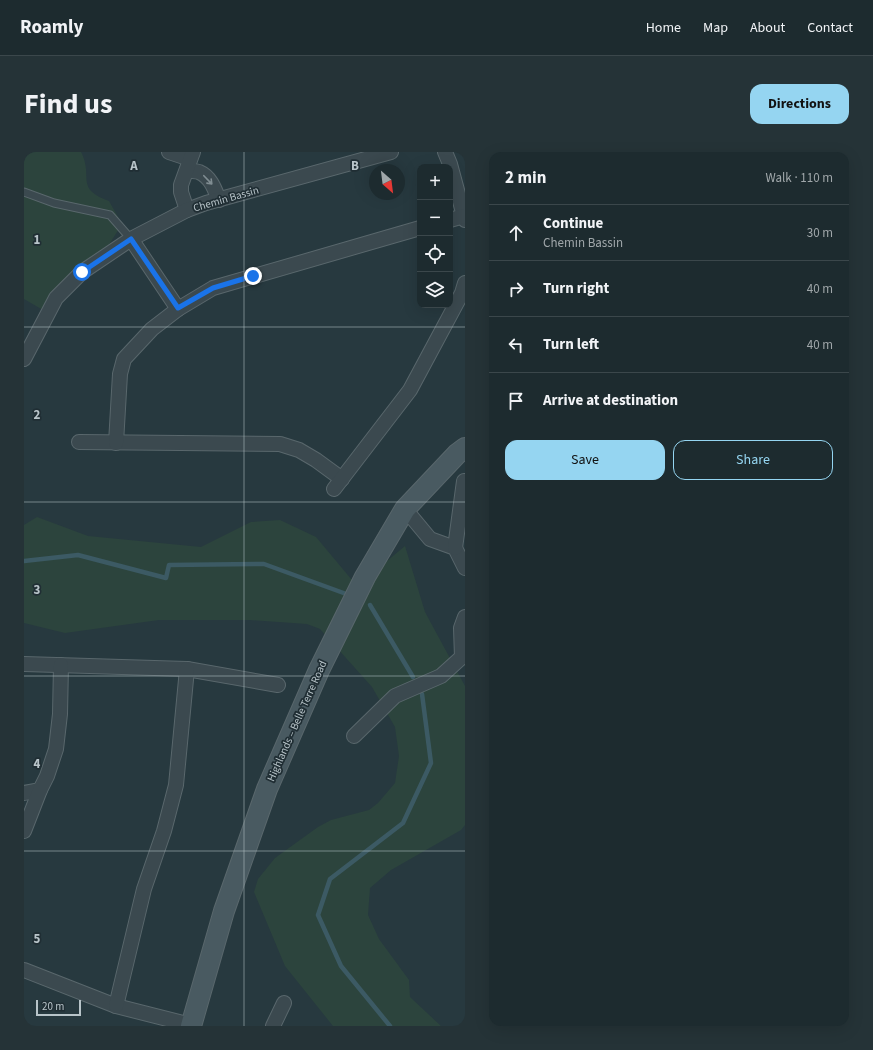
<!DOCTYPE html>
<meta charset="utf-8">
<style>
:root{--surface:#1d2b2f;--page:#253337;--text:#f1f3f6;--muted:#a0a7aa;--line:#3b474b;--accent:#95d5f1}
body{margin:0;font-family:"Source Sans 3",sans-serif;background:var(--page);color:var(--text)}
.controls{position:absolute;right:12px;top:12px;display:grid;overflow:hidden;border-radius:8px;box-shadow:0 4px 16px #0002}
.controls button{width:36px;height:36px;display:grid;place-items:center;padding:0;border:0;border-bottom:1px solid var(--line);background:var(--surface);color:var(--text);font:20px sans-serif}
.compass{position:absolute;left:345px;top:12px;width:36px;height:36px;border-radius:50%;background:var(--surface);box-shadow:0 4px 16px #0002;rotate:152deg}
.scale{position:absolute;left:12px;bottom:10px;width:45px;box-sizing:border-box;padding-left:4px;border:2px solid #b8c4c9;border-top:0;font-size:11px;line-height:14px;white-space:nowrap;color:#b8c4c9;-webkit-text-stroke:3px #202e34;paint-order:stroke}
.stop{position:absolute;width:12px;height:12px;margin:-9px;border:3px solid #1a73e8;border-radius:50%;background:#fff}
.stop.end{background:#1a73e8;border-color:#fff;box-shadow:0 1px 4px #0008}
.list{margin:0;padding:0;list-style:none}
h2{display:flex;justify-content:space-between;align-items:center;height:52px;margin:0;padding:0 16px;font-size:17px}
h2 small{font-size:13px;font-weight:400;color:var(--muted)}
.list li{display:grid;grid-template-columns:26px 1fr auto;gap:12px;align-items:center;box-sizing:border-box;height:56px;padding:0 16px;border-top:1px solid var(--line)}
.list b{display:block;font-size:15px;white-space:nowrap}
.list p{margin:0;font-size:13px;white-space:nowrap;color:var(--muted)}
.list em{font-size:13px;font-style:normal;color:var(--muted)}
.actions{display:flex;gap:8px;padding:12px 16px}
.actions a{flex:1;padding:9px 0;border:1px solid var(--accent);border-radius:12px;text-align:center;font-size:14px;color:var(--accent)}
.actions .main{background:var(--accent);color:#111}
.icon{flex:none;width:22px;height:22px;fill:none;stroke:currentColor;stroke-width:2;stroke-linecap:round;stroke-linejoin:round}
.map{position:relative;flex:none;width:441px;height:874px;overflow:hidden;border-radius:12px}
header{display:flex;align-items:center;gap:24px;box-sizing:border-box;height:56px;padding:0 20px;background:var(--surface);border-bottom:1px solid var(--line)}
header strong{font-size:19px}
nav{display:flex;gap:22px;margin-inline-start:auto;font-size:14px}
.intro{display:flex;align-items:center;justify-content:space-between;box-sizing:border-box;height:96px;padding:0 24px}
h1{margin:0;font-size:28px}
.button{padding:10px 18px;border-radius:12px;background:var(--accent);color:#111;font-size:14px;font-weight:700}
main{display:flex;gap:24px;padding:0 24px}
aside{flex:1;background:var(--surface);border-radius:12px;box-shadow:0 4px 16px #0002}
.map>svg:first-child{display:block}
.green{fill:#2c443d}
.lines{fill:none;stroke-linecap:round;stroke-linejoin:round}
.stream{stroke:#3c5a64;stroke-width:4.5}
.lane-casing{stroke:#59676c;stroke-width:9}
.street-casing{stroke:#59676c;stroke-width:16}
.secondary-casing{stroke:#59676c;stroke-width:22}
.lane{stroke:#3b494f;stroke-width:7}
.street{stroke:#3b494f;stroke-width:14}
.secondary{stroke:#495a61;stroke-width:20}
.oneway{stroke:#808d92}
.route{stroke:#1a73e8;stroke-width:5}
.grid{fill:none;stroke:#b8c4c9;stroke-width:1;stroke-opacity:0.55}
.labels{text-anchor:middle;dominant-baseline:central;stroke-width:3.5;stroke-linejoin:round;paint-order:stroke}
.street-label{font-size:11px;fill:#b8c4c9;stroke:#202e34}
.grid-label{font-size:13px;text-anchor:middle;font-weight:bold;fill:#b8c4c9;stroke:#202e34;stroke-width:3.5;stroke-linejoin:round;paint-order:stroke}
</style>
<header>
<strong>Roamly</strong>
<nav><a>Home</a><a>Map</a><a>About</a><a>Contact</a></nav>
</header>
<div class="intro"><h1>Find us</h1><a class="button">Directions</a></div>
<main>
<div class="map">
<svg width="441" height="874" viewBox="0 0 441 874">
<rect width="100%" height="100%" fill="#27393f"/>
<g class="green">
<path d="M0 0H57C70 25 50 36 85 49L98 72 69 118 19 158 0 147Z"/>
<path d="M13 365 64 384 177 395 227 370 256 368 292 385 333 434 381 394 401 460 441 534V673L437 678 367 718 346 736 344 763 355 787 385 828 386 845 417 874H309L261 814 230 740 234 727 251 706 294 675 307 668 345 658 354 651 371 631 375 604 371 575 348 535 296 477 283 472 225 468H135L41 481 0 471V373Z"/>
</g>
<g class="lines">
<g class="stream">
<path d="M0 409 54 403 142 426 145 413 240 412 325 443"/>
<path d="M346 453 389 525"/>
<path d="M366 874 317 814 294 763 306 727 379 671 407 611 398 542"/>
</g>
<g class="lane-casing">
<path id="lane" d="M0 40 30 51 86 63 107 87"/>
</g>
<g class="street-casing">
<g id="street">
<path d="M145 0 166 7"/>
<path d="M421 0 426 12 441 68"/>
<path d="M163 18C166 19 172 19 175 20 187 25 191 38 195 48"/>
<path d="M163 58 157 40V33L169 0"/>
<path d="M426 68 440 64"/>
<path d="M107 87 154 157"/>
<path d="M0 207 32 146 58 120 107 87 163 58 182 51 367 0"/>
<path d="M55 290 256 292 275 298 292 308 318 327"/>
<path d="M92 291 96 222 100 207 128 177 154 157 189 136 396 76"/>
<path d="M310 337 386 238 438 141 441 131"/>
<path d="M381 357 406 387 431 396 441 416"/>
<path d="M431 396 440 329"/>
<path d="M0 512 163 517 254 533"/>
<path d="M330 584 371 544 417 524 438 505 437 476 441 465"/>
<path d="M0 641 16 638"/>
<path d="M0 679 16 638 23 624 32 597 36 562 37 513"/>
<path d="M0 818 92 854 167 873"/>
<path d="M92 854 120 737 140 679 152 633 163 517"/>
<path d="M249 874 260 851"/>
</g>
</g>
<g class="secondary-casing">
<path id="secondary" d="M167 874 200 759 243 637 295 518 341 425 381 357 433 302 441 296"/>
</g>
<use href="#lane" class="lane"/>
<use href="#street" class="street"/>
<use href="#secondary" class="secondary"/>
</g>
<defs><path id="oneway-shaft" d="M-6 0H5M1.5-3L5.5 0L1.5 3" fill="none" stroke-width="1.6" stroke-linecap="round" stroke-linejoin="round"/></defs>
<use class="oneway" href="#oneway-shaft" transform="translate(184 28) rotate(46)"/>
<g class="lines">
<path class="route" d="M58 120 107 87 154 156 189 136 229 124"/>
</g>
<path class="grid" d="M220 0V874M0 175H441M0 350H441M0 524H441M0 699H441"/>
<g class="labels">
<g class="street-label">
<text transform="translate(202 47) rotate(-16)">Chemin Bassin</text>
<text transform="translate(273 569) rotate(-66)">Highlands – Belle Terre Road</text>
</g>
</g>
<g class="grid-label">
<text x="110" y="18">A</text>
<text x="331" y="18">B</text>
<text x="13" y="92">1</text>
<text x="13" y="267">2</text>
<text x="13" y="442">3</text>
<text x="13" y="616">4</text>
<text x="13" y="791">5</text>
</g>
</svg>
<div class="controls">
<button>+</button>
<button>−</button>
<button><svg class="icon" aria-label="locate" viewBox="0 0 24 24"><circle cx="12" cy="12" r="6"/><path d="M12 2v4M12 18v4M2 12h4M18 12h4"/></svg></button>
<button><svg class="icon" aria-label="layers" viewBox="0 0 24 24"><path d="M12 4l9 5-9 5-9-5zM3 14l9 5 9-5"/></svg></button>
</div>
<svg class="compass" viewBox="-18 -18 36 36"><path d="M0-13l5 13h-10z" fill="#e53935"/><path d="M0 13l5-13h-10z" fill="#a0a7aa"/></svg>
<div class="scale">20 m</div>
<div class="stop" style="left:58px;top:120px"></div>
<div class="stop end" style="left:229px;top:124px"></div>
</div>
<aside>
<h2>2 min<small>Walk · 110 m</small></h2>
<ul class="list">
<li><svg class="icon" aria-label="ahead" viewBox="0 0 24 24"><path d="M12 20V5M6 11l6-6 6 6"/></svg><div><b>Continue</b><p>Chemin Bassin</p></div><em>30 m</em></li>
<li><svg class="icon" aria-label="right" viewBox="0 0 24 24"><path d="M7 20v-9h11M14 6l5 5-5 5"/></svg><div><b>Turn right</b></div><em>40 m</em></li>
<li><svg class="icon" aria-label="left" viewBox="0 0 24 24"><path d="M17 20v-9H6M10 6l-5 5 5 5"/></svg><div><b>Turn left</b></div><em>40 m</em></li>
<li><svg class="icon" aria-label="arrive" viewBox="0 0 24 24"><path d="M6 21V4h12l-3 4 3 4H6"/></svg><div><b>Arrive at destination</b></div></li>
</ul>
<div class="actions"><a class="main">Save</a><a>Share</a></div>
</aside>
</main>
